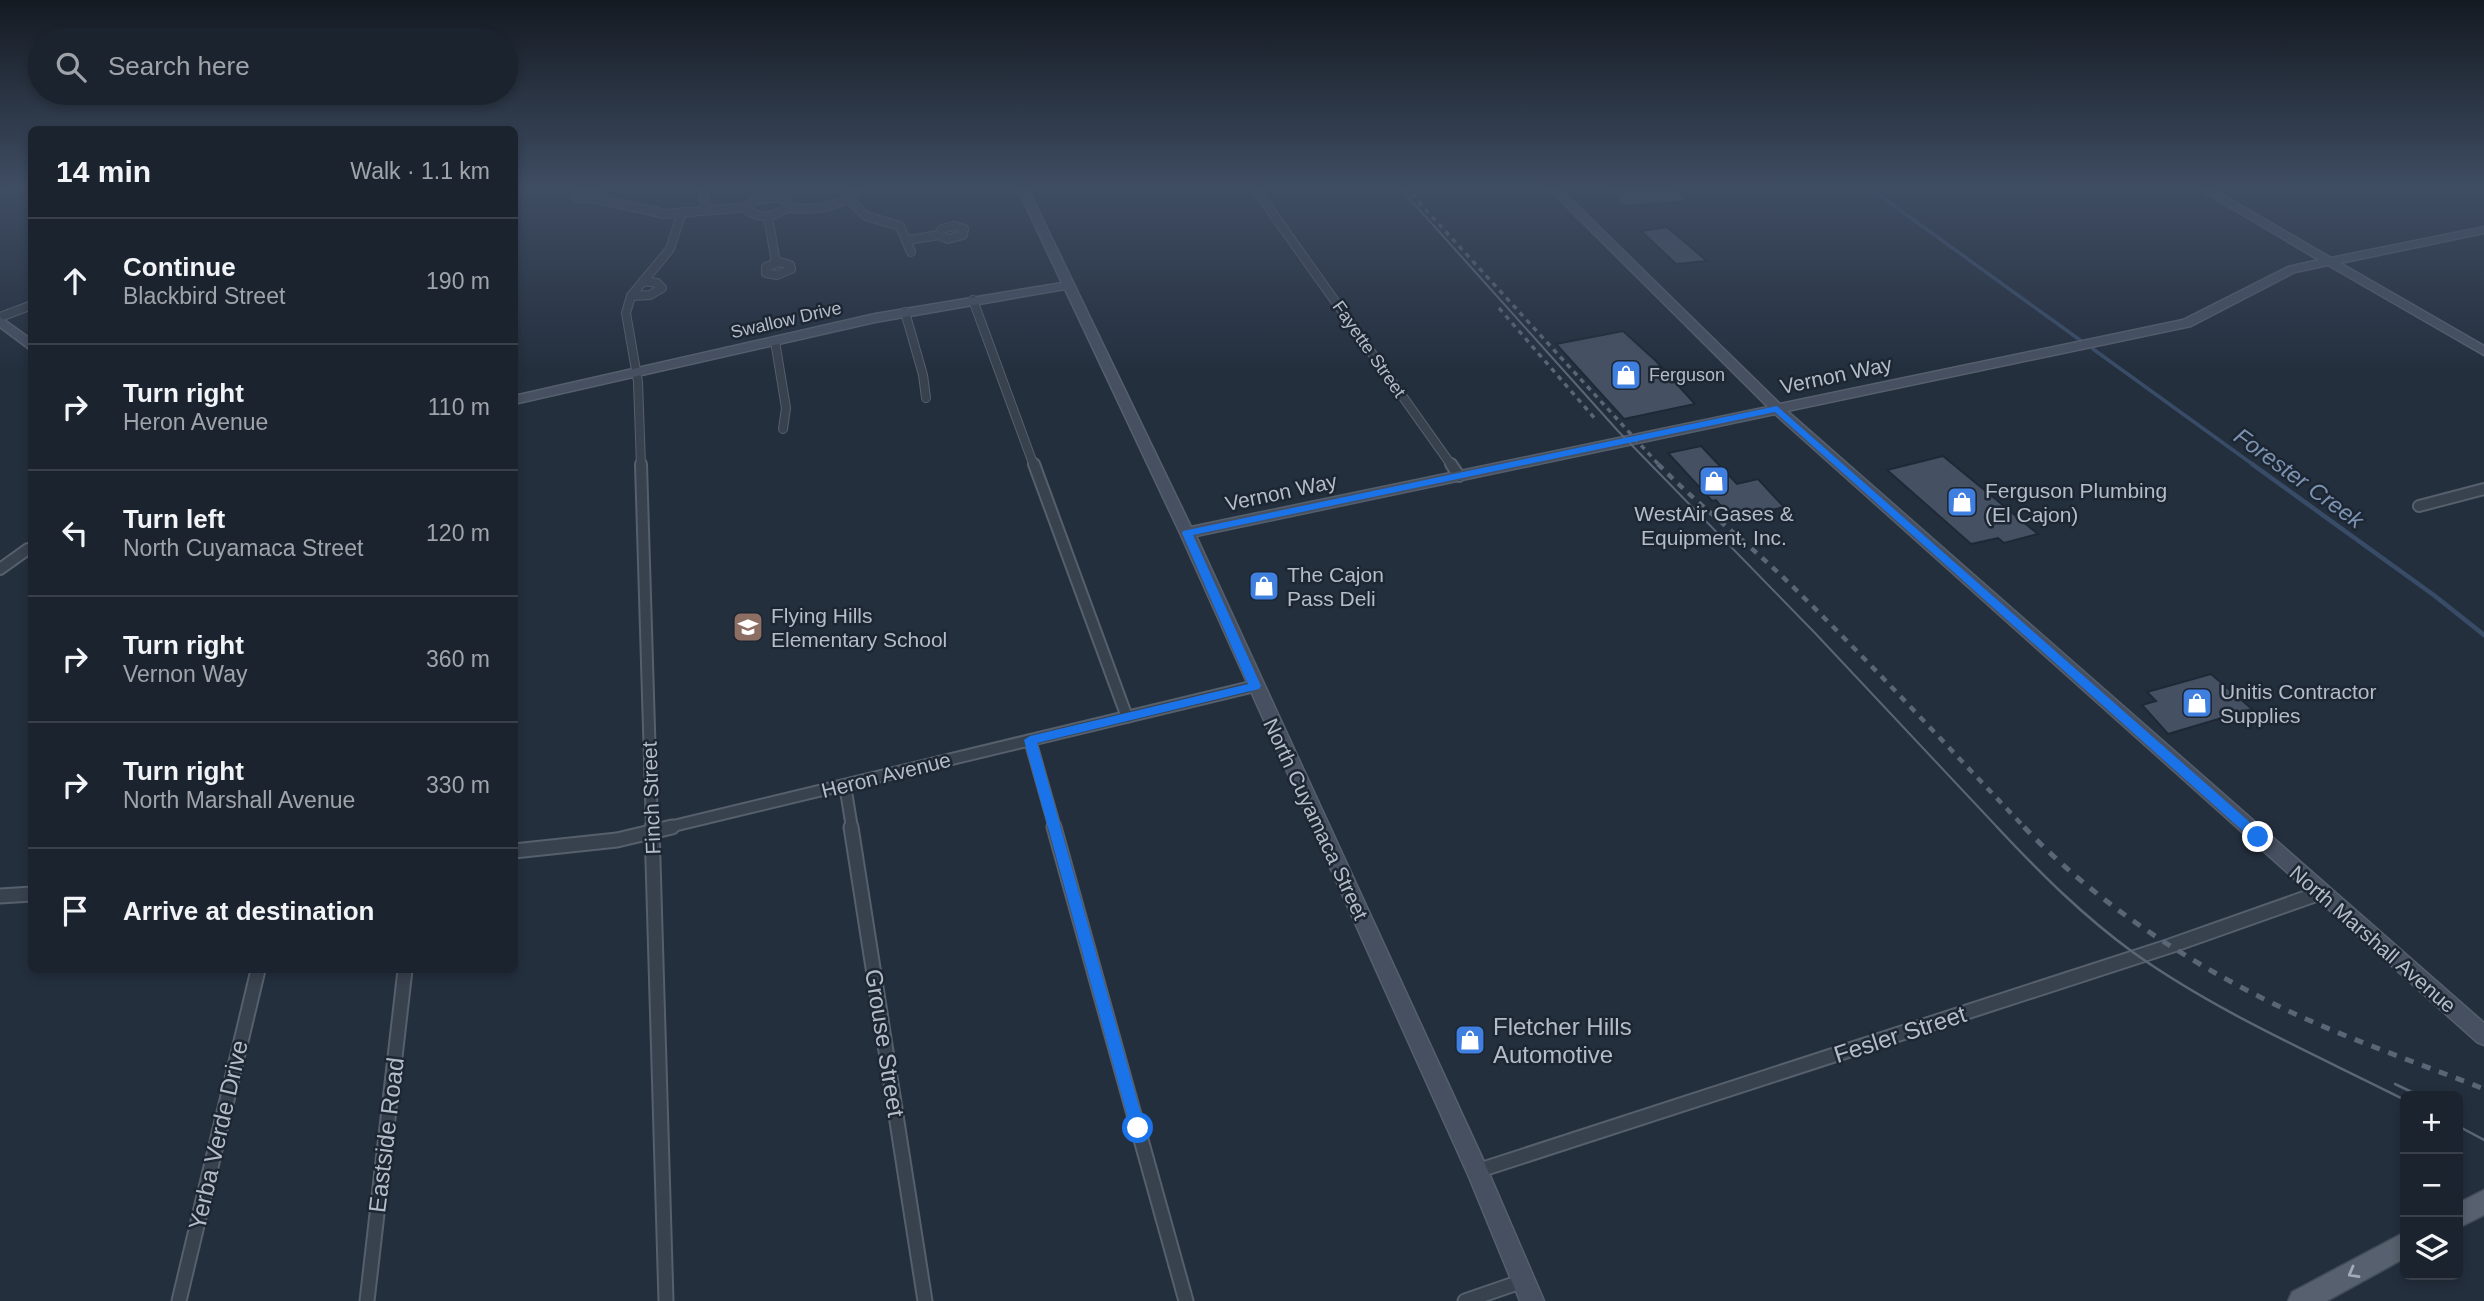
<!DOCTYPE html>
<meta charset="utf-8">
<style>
:root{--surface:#1b232e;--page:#282f3a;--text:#f1f3f6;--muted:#a0a4aa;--line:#39404a}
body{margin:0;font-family:Helvetica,sans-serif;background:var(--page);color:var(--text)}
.controls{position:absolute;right:21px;bottom:21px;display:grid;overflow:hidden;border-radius:10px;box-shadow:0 4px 10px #0003}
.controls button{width:63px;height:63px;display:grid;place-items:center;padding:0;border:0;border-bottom:2px solid var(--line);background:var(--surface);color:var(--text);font:35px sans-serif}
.stop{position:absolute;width:21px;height:21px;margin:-16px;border:5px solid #1a73e8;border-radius:50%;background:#fff}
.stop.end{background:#1a73e8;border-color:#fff;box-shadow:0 2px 7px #0008}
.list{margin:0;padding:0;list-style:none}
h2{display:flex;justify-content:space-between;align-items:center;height:91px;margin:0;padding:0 28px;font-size:30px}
h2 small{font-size:23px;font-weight:400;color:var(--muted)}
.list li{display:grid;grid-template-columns:46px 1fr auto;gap:21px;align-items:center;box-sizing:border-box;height:126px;padding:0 28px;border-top:2px solid var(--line)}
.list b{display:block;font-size:26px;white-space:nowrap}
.list p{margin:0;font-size:23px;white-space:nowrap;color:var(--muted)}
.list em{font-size:23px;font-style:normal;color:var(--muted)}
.icon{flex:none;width:38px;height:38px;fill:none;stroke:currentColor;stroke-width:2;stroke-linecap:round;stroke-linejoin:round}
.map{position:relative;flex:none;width:2484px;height:1301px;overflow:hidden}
.search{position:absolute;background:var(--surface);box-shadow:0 4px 10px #0003;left:28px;top:28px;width:490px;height:77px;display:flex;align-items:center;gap:18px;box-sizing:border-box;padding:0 24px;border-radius:38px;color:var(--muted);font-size:26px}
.panel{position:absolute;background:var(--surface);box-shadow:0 4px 10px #0003;left:28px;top:126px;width:490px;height:847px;border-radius:10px}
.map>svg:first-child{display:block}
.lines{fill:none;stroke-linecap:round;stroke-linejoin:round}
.stream-far1{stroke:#394c67;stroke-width:3.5}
.stream{stroke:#394c67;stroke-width:4.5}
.building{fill:#455162;stroke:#1f2835;stroke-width:2}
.street-far2-casing{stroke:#565f6c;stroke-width:10}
.street-far1-casing{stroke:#565f6c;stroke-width:14}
.street-casing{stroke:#565f6c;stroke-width:17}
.secondary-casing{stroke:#565f6c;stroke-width:3}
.primary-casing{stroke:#414a57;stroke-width:3}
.street-far2{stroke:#38414e;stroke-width:8}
.street-far1{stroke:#38414e;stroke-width:10}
.street{stroke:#38414e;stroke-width:13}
.secondary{fill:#465061;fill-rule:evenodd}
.primary{fill:#56606e;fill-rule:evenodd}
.tram-far1{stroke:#5a6575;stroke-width:2}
.tram{stroke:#5a6575;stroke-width:2.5}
.rail-far2{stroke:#5a6575;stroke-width:3.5;stroke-dasharray:5 5;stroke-linecap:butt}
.rail-far1{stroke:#5a6575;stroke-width:4.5;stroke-dasharray:7 7;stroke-linecap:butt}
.rail{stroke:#5a6575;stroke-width:5;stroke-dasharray:9 9;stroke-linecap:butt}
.oneway{stroke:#a1aab7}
.route{fill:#1a73e8}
.labels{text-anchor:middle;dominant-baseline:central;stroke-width:5;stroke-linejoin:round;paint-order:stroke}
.far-street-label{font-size:18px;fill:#b4bcc9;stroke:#1d2633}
.far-poi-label{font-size:18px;fill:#b4bcc9;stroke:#1d2633;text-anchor:start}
.street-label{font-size:21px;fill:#b4bcc9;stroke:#1d2633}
.poi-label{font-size:21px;fill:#b4bcc9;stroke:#1d2633;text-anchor:start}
.water-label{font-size:23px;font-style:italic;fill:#7c92b1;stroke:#1d2633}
.near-poi-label{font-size:24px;fill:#b4bcc9;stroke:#1d2633;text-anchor:start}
.near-street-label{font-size:24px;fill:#b4bcc9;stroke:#1d2633}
</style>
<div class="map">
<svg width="2484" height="1301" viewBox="0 0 2484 1301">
<rect width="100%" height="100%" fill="#242f3e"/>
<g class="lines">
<g class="stream-far1">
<path d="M1868 187 2080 340"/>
<path d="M2093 349 2255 466"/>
</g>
<path class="stream" d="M2252 464 2435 596 2484 635"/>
</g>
<g class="building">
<path d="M1605 187H1673L1689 201 1624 206Z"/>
<path d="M1667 227 1707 261 1676 264 1641 231Z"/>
<path d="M1623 331 1656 361 1695 404 1624 419 1556 344Z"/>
<path d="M1701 446 1737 484 1758 479 1784 507 1732 519 1716 500 1712 501 1668 453Z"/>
<path d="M1943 456 2038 534 2004 543 1998 538 1971 544 1887 470Z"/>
<path d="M2211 674 2252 709 2168 734 2142 705 2156 701 2147 692Z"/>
</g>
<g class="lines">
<g class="street-far2-casing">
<g id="street-far2">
<path d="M702 187 706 209"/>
<path d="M1254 187 1452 466"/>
<path d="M591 189 598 192V195L586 199 576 197 580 192Z"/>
<path d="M0 192 4 187"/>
<path d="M774 197 785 199 789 205C777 217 762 220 747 210L754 201Z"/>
<path d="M593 198 665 214 748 207"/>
<path d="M849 199 866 216 900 226 911 252"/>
<path d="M787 208C814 210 842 209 861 187"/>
<path d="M768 216 776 263"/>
<path d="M954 226 964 229 963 235 948 239 939 235 942 229Z"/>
<path d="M908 240 939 235"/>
<path d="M780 262 790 265 791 269 777 275 766 273V267Z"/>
<path d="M631 296 650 295 662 288 657 283 643 281"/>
<path d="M973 300 1034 466"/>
<path d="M905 312 923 375 926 398"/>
<path d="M0 317 32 305"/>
<path d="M775 341 786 408 783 429"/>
<path d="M641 466 638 382 626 313 631 296 670 249 682 212"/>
</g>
</g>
<g class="street-far1-casing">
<g id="street-far1">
<path d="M641 464 652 828"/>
<path d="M1034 464 1127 717"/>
<path d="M1451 464 1459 476"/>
<path d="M2419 506 2484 489"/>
<path d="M0 569 28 549"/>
<path d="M1030 740 1055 828"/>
<path d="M845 785 852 828"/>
<path d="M665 828 1255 686"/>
</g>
</g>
<g class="street-casing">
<g id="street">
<path d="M652 827 666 1301"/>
<path d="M851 827 925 1301"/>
<path d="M1054 827 1186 1301"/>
<path d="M514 851 617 840 672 827"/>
<path d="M0 896 32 894"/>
<path d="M1477 1171 2170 946 2320 893"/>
<path d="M179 1301 258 970"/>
<path d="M367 1301 405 970"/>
<path d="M1465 1301 1523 1281"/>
</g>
</g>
<g class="secondary-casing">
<g id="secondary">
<path d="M1017 187H1027L1191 527 1768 407 1547 187H1558L1780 404 2183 320 2288 267 2319 260 2196 187H2209L2331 258 2484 227V233L2340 263 2484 346V355L2328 265 2295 272 2191 326 1787 411 2484 1023V1045L2477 1042 1775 414 1196 536 1485 1164 1544 1301H1520L1469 1177 1180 533 1065 289 875 322 514 404V396L875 314 1062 283Z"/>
<path d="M0 317 32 340V351L0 327Z"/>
</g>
</g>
<g class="primary-casing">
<g id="primary">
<path d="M2484 1190V1215L2458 1228V1203Z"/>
<path d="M2405 1232V1258L2327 1301H2288L2292 1292Z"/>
</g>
</g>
<use href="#street-far2" class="street-far2"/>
<use href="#street-far1" class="street-far1"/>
<use href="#street" class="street"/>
<use href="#secondary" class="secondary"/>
<use href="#primary" class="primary"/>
<path class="tram-far1" d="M1399 187 1618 431 1814 632 1998 828"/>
<g class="tram">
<path d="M1997 827C2039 872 2083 916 2134 953 2217 1012 2314 1054 2405 1100"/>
<path d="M2395 1084 2420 1096"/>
<path d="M2458 1126 2484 1140"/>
</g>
<g class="rail-far2">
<path d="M1405 187 1660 466"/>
<path d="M1499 308 1597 421"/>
</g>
<path class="rail-far1" d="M1658 464C1699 506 1746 541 1788 582 1870 662 1947 746 2025 828"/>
<path class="rail" d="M2024 827C2099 906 2196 968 2295 1014 2356 1042 2421 1064 2484 1089"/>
</g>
<defs><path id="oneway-chevron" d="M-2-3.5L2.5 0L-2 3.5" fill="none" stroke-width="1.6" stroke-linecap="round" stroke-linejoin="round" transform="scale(1.75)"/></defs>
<use class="oneway" href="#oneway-chevron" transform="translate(2353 1273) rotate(151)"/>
<linearGradient id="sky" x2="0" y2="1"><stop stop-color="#141a22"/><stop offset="0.51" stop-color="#3f4d63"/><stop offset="1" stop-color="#3f4d63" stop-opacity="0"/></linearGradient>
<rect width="2484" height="369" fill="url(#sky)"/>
<path class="route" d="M1777 406 2262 833V840H2253L1775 412 1193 535 1261 686 1259 689 1037 743 1145 1128 1143 1133 1138 1135 1132 1133 1024 740 1030 736 1248 684 1182 533 1183 531Z"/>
<defs>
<g id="shop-square" transform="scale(1.575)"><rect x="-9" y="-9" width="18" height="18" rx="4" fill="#3f7fe0" stroke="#1d2633"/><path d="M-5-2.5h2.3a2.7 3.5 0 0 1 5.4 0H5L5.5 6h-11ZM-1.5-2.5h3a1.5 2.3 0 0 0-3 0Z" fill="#fff"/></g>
<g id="school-square" transform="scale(1.575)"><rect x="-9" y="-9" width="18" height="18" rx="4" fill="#8d6e63" stroke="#1d2633"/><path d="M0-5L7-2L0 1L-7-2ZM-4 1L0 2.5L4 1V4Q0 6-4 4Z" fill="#fff"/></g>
</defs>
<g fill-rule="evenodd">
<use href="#shop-square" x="1626" y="375"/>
<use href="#shop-square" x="1714" y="481"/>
<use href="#shop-square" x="1962" y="502"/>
<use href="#shop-square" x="1264" y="586"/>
<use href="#school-square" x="748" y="627"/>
<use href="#shop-square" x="2197" y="703"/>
<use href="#shop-square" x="1470" y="1040"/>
</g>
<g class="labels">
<g class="far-street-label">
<text transform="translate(786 320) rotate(-13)">Swallow Drive</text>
<text transform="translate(1369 349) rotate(55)">Fayette Street</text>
</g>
<g class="far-poi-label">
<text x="1649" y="375">Ferguson</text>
</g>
<g class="street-label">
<text transform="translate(1836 375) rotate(-12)">Vernon Way</text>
<text transform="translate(1281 492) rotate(-12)">Vernon Way</text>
<text transform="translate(886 775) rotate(-14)">Heron Avenue</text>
<text transform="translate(651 798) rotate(-92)">Finch Street</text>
<text transform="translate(1316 819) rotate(65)">North Cuyamaca Street</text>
<text transform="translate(2373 939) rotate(41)">North Marshall Avenue</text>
</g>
<g class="poi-label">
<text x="1985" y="490">Ferguson Plumbing<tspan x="1985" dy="24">(El Cajon)</tspan></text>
<text x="1714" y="513" text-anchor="middle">WestAir Gases &amp;<tspan x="1714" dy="24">Equipment, Inc.</tspan></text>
<text x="1287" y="574">The Cajon<tspan x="1287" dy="24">Pass Deli</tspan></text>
<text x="771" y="615">Flying Hills<tspan x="771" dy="24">Elementary School</tspan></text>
<text x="2220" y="691">Unitis Contractor<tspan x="2220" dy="24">Supplies</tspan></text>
</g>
<g class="water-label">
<text transform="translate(2299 478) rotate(36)">Forester Creek</text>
</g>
<g class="near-poi-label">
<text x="1493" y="1026">Fletcher Hills<tspan x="1493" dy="28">Automotive</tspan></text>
</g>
<g class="near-street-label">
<text transform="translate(1900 1034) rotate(-18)">Fesler Street</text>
<text transform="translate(885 1043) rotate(81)">Grouse Street</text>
<text transform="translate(218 1135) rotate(-77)">Yerba Verde Drive</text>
<text transform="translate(386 1135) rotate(-83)">Eastside Road</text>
</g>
</g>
</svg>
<div class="controls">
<button>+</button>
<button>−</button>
<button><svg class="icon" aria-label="layers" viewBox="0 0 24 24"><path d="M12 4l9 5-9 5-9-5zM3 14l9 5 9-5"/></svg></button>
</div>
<div class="stop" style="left:1138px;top:1128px"></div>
<div class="stop end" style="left:2258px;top:837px"></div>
<div class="search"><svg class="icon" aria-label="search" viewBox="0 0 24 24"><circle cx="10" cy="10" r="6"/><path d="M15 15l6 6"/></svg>Search here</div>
<section class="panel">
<h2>14 min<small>Walk · 1.1 km</small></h2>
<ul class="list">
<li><svg class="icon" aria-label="ahead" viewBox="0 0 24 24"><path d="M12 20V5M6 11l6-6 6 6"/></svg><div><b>Continue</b><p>Blackbird Street</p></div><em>190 m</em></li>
<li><svg class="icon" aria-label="right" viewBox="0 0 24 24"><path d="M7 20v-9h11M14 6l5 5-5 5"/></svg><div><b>Turn right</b><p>Heron Avenue</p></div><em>110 m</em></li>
<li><svg class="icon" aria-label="left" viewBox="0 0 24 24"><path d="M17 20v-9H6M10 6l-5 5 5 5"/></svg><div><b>Turn left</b><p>North Cuyamaca Street</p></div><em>120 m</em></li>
<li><svg class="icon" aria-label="right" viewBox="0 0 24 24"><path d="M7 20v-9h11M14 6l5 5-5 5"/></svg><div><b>Turn right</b><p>Vernon Way</p></div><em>360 m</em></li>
<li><svg class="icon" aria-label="right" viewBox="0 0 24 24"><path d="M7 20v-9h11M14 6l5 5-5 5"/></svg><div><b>Turn right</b><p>North Marshall Avenue</p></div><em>330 m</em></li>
<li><svg class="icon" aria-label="arrive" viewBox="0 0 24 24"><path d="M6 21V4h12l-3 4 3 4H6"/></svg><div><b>Arrive at destination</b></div></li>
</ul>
</section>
</div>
